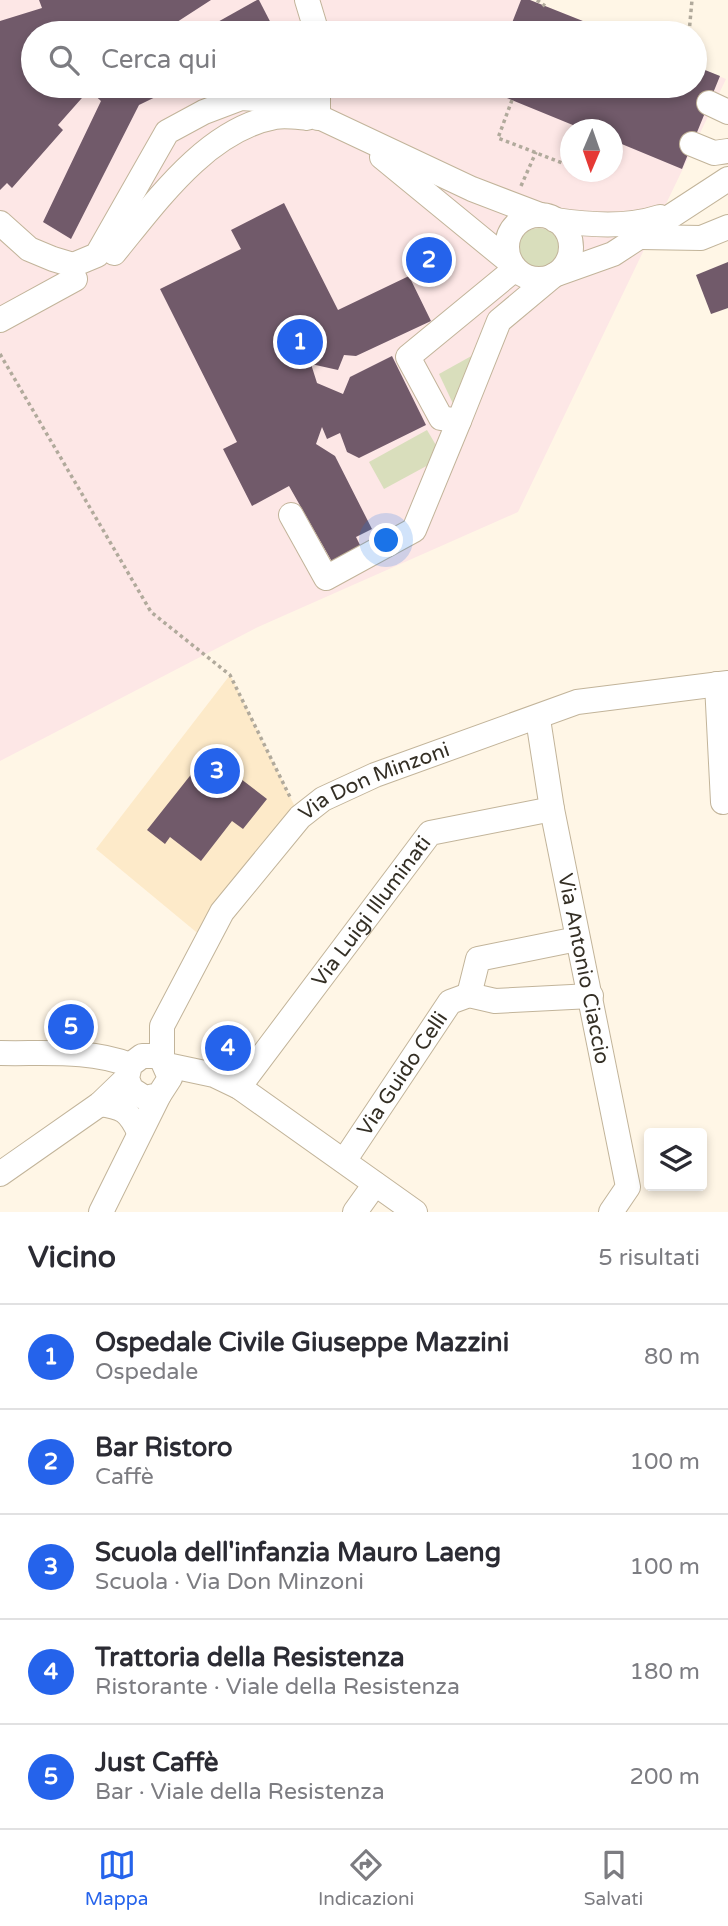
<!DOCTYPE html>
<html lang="it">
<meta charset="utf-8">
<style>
:root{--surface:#fff;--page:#f7f7f7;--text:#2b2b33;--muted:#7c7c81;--line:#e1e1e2;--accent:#2563eb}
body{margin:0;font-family:"Varela Round",sans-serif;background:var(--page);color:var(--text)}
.controls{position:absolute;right:21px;bottom:21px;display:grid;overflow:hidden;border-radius:7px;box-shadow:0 4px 10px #0003}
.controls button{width:63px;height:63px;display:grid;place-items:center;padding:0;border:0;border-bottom:2px solid var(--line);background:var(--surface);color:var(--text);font:35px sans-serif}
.compass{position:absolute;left:560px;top:119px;width:63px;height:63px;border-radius:50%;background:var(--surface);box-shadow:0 4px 10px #0003;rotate:182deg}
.you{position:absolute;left:387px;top:541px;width:24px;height:24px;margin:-18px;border:5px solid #fff;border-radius:50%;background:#1a73e8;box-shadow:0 0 0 10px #1a73e833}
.badge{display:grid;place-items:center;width:46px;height:46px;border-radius:50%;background:var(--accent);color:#fff;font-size:23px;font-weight:700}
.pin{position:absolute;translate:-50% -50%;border:4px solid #fff;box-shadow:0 2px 7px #0006}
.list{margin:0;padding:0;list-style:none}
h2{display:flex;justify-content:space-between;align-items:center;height:91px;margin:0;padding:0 28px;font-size:30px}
h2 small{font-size:23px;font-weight:400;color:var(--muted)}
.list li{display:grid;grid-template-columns:46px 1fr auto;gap:21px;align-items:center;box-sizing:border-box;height:105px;padding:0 28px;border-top:2px solid var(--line)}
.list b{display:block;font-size:26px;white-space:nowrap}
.list p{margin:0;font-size:23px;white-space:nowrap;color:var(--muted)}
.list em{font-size:23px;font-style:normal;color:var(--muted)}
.icon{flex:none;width:38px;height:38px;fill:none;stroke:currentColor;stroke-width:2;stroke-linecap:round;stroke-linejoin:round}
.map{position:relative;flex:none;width:728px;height:1212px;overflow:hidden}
.search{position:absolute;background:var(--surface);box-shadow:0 4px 10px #0003;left:21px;right:21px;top:21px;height:77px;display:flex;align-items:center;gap:18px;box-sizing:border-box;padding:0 24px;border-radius:38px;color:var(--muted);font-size:26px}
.sheet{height:616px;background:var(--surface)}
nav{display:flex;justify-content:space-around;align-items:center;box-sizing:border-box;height:98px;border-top:2px solid var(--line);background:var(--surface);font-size:19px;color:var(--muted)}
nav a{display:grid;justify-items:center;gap:4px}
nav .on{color:var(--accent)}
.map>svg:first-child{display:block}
.built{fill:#fdeac9}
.medical{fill:#fde7e6;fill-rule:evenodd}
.green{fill:#d9debc}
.building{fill:#715a6a}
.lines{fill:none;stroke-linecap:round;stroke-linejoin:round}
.minor-casing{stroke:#c2b49a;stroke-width:26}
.path{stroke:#b1aa9c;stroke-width:3.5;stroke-dasharray:3.5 3.5;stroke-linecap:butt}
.minor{stroke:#fff;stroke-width:24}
.labels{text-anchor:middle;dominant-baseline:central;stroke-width:7;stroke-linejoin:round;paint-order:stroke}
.street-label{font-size:21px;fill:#342f25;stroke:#fff6e6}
</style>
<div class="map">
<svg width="728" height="1212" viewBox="0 0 728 1212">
<rect width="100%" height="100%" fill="#fff6e6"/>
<path class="built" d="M230 675 300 817 207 941 96 849Z"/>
<path class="medical" d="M0 0H530L613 33H33V86H695V66L726 79 518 512 258 627 0 761ZM570 130H612V172H570Z"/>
<g class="green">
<circle cx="539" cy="248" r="20"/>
<path d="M475 354 456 410 439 374Z"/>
<path d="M427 430 443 457 384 489 369 462Z"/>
</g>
<g class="building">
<path d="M39 0H211L160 33H33V86H178L139 105 71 239 43 222 101 101 89 90 58 125 63 130 12 188 7 183 0 190V21L42 8Z"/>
<path d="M259 0 276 33H198L257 0Z"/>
<path d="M521 0H530L613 33H508Z"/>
<path d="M695 66 720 76 682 169 612 140V130H585L485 89 487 86H695Z"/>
<path d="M284 203 338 310 409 276 431 321 356 356 344 355 338 370 311 364 317 383 343 394 350 377 392 356 426 425 359 458 347 452 340 433 327 439 322 427 316 444 335 456 372 529 356 537 364 553 335 567 289 486 252 506 223 449 237 442 160 289 241 249 231 230Z"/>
<path d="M728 262V308L711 314 696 275Z"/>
<path d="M215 759 267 799 243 829 232 821 201 861 170 837 165 844 147 830 193 772 200 778Z"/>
</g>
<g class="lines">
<g class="minor-casing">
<g id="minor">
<path d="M307 0 317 33"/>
<path d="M318 86V118"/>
<path d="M709 103 728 112"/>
<path d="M692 144 714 153 728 151"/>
<path d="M382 157 510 262"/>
<circle cx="539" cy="247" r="32"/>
<path d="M555 220C590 225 626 228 660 217"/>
<path d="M0 223 29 249 53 259 73 265 97 255 167 132 204 112 241 98 285 101 472 189 540 215"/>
<path d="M641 237 701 238 728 227"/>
<path d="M114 253C156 202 206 130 275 117 285 115 297 117 307 118"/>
<path d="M515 269 408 357 441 418 459 421 499 321 554 275 613 254 728 179"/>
<path d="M0 320 75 279"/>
<path d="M291 515 326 578 414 530 459 421"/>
<path d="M717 684 723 802"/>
<path id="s1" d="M538 719 552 809 628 1187 611 1212"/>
<path d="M469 995 478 959 577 939"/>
<path d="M0 1053C44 1054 89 1049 130 1065"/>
<path id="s2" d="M162 1060V1026L222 912 300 817 323 799 375 775 577 702 728 683"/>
<path d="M167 1065 214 1075 239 1087 415 1212"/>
<path id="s3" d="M239 1087 430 833 552 809"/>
<path d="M100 1104C123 1107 129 1111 139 1132"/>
<path id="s4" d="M344 1161 450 1002 469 995 495 1001 591 996"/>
<path d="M0 1174 100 1104 127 1078 130 1065 142 1056H156L162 1060 170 1078 159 1095 145 1098 131 1089 127 1078"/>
<path d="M101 1212 159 1095"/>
<path d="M355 1212 375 1184"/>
</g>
</g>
<g class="path">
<path d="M537 0 545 6"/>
<path d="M689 33 692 0"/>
<path d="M512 100 498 138 570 166"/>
<path d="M521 186 536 152"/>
<path d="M0 354 151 612 230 675 291 799"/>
</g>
<use href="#minor" class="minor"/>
</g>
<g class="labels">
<g class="street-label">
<text stroke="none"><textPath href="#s2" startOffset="369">Via Don Minzoni</textPath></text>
<text stroke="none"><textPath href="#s3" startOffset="220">Via Luigi Illuminati</textPath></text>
<text stroke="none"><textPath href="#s1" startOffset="254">Via Antonio Ciaccio</textPath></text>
<text stroke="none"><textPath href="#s4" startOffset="105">Via Guido Celli</textPath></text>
</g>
</g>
</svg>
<div class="controls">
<button><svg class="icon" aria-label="layers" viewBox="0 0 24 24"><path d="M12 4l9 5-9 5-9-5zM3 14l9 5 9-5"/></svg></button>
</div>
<svg class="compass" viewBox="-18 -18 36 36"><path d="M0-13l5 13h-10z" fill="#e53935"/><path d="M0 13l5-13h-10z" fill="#7c7c81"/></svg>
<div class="you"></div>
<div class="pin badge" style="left:300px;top:342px">1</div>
<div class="pin badge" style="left:429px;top:260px">2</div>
<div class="pin badge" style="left:217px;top:771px">3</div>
<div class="pin badge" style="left:228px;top:1048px">4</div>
<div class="pin badge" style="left:71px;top:1027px">5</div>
<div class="search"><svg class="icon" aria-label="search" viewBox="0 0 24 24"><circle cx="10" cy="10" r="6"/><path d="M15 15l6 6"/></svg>Cerca qui</div>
</div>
<section class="sheet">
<h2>Vicino<small>5 risultati</small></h2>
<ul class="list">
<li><span class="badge">1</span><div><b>Ospedale Civile Giuseppe Mazzini</b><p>Ospedale</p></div><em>80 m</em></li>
<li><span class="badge">2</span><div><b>Bar Ristoro</b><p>Caffè</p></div><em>100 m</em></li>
<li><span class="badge">3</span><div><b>Scuola dell'infanzia Mauro Laeng</b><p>Scuola · Via Don Minzoni</p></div><em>100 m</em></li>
<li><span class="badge">4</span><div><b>Trattoria della Resistenza</b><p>Ristorante · Viale della Resistenza</p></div><em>180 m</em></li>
<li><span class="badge">5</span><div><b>Just Caffè</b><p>Bar · Viale della Resistenza</p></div><em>200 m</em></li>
</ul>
</section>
<nav>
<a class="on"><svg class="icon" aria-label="map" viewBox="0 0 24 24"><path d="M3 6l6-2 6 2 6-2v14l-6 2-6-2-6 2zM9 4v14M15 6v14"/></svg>Mappa</a>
<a><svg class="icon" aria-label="directions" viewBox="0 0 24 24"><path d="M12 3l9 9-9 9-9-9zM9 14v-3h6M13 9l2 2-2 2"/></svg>Indicazioni</a>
<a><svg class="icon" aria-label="saved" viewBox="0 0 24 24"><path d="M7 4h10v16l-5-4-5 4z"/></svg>Salvati</a>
</nav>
